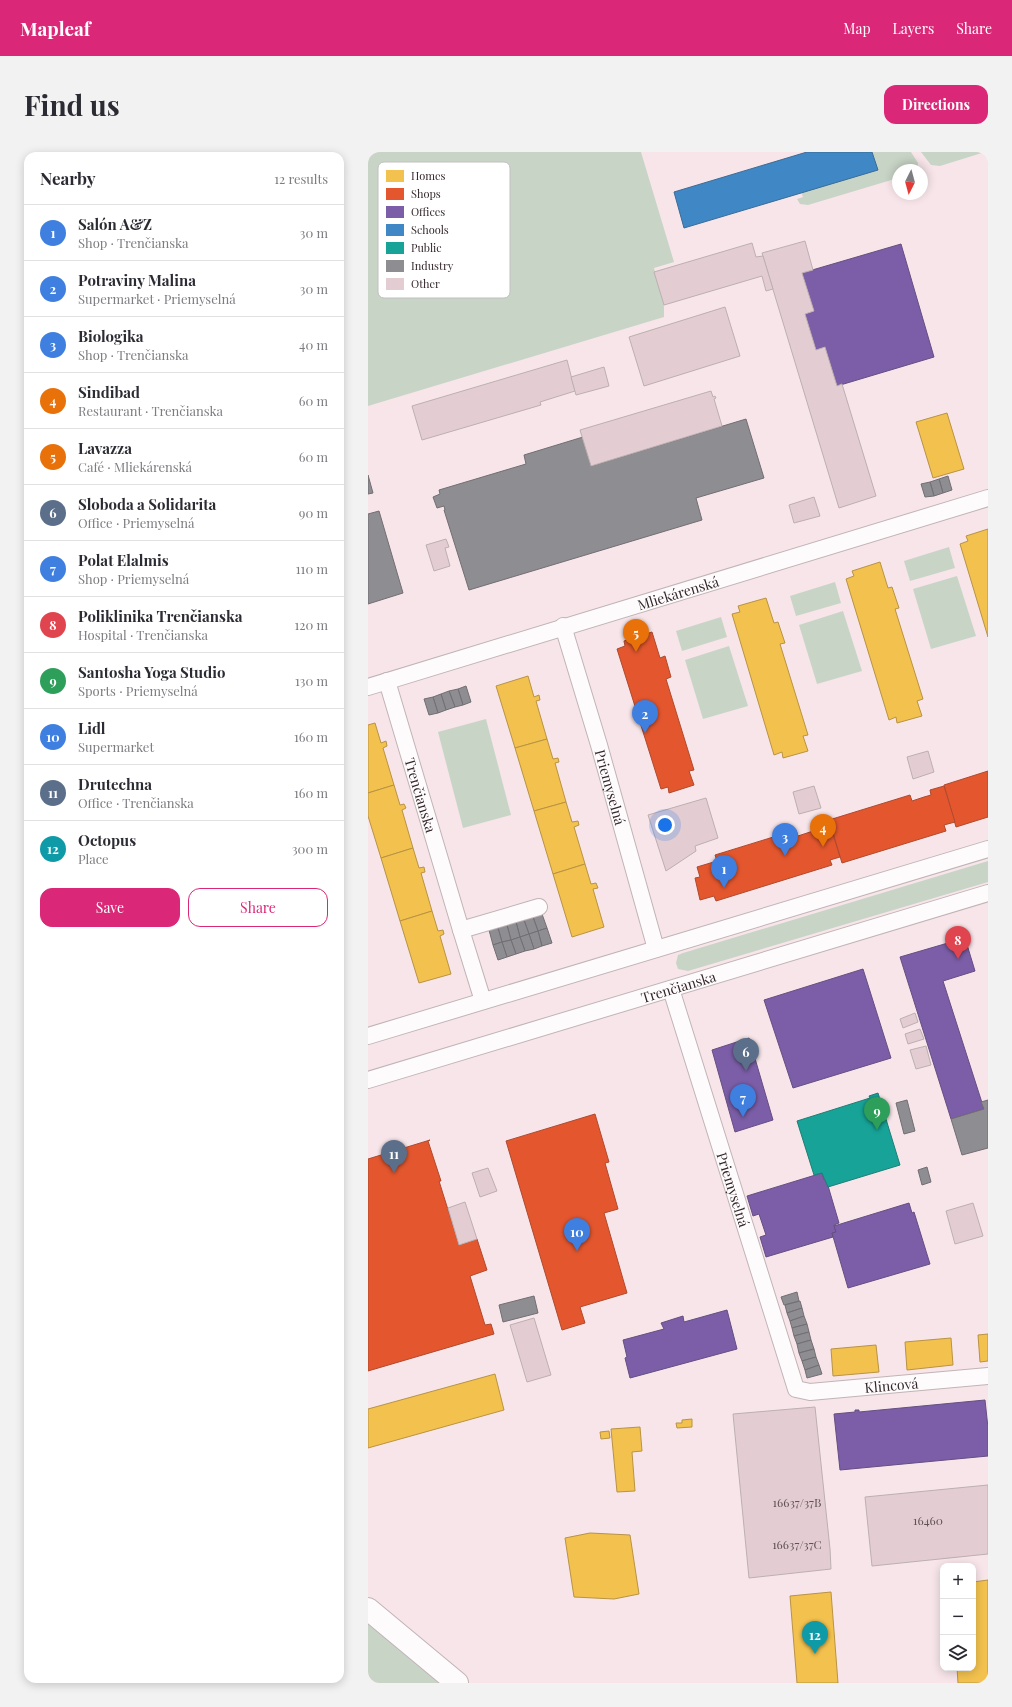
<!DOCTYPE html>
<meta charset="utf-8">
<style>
:root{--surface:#fff;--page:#f2f2f3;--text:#2b2b33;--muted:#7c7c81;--line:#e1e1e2;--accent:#db2777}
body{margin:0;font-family:"Playfair Display",serif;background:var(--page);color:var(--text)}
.controls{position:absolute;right:12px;bottom:12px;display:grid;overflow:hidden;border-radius:8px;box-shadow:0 2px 10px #0003}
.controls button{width:36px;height:36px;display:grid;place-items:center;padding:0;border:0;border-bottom:1px solid var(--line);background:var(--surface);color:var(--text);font:20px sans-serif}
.compass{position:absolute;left:524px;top:12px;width:36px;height:36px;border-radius:50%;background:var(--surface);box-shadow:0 2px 10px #0003;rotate:186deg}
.you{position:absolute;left:297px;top:673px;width:14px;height:14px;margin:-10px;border:3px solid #fff;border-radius:50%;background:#1a73e8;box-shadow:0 0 0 6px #1a73e833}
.badge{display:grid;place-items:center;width:26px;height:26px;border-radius:50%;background:var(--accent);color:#fff;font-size:13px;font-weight:700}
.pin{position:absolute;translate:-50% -33px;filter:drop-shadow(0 1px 2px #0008)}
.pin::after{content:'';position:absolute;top:21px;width:14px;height:12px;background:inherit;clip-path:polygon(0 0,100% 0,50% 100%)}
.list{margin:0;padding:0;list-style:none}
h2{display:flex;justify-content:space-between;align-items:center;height:52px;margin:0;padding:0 16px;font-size:17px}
h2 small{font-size:13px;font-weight:400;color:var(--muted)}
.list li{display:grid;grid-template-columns:26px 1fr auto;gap:12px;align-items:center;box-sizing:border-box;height:56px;padding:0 16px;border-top:1px solid var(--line)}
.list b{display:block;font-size:15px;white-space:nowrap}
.list p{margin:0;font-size:13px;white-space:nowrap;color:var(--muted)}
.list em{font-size:13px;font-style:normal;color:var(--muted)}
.actions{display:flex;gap:8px;padding:12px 16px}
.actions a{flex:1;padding:9px 0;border:1px solid var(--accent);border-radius:12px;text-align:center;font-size:14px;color:var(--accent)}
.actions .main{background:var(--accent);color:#fff}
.icon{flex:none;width:22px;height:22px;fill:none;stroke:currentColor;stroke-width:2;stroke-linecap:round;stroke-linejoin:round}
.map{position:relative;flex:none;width:620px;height:1531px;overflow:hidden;border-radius:12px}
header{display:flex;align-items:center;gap:24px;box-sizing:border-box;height:56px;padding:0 20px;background:var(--accent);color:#fff}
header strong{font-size:19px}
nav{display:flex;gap:22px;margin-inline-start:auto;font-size:14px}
.intro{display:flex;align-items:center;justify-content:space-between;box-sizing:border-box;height:96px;padding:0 24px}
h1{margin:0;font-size:28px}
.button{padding:10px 18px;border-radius:12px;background:var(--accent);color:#fff;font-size:14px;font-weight:700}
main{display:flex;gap:24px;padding:0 24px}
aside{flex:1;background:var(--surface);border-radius:12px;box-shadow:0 2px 10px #0003}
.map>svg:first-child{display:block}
.green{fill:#c8d5c6}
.homes{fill:#f2c14e;stroke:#b99343}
.shops{fill:#e4572e;stroke:#af492d}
.offices{fill:#7b5ea7;stroke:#654e82}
.schools{fill:#3f88c5;stroke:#3b6b96}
.public{fill:#17a398;stroke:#1f7e77}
.industry{fill:#8d8d92;stroke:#726e73}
.building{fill:#e3cdd2;stroke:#bcafb1}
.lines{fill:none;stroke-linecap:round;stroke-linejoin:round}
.minor-casing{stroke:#c1b4b6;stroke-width:18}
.primary-casing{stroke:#c1b4b6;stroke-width:24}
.minor{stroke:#fefbfc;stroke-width:16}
.primary{stroke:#fefbfc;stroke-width:22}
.labels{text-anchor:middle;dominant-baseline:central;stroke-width:4;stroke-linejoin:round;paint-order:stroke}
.number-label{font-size:12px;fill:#605155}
.street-label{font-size:14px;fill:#33272a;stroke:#fff}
.key{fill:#fff;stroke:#c2bebf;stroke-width:1}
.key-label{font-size:11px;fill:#33272a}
</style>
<header>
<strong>Mapleaf</strong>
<nav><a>Map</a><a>Layers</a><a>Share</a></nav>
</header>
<div class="intro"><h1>Find us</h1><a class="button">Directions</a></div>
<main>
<aside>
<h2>Nearby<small>12 results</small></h2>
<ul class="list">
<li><span class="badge" style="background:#3f7fe0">1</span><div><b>Salón A&amp;Z</b><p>Shop · Trenčianska</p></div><em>30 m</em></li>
<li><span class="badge" style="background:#3f7fe0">2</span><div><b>Potraviny Malina</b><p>Supermarket · Priemyselná</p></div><em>30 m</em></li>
<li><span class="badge" style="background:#3f7fe0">3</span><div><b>Biologika</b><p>Shop · Trenčianska</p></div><em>40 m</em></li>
<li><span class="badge" style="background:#e8710a">4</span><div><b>Sindibad</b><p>Restaurant · Trenčianska</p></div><em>60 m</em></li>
<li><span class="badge" style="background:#e8710a">5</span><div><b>Lavazza</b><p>Café · Mliekárenská</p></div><em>60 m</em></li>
<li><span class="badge" style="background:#5c6f8a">6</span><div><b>Sloboda a Solidarita</b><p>Office · Priemyselná</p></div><em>90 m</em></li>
<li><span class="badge" style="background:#3f7fe0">7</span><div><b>Polat Elalmis</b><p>Shop · Priemyselná</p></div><em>110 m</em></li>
<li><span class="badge" style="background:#e0444e">8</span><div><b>Poliklinika Trenčianska</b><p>Hospital · Trenčianska</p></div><em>120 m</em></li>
<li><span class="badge" style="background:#2e9e5b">9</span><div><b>Santosha Yoga Studio</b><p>Sports · Priemyselná</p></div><em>130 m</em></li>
<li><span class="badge" style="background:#3f7fe0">10</span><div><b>Lidl</b><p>Supermarket</p></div><em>160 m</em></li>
<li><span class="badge" style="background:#5c6f8a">11</span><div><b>Drutechna</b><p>Office · Trenčianska</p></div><em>160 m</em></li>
<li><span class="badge" style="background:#0f9aa8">12</span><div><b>Octopus</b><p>Place</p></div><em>300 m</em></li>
</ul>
<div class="actions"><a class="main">Save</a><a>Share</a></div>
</aside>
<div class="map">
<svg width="620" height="1531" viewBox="0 0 620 1531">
<rect width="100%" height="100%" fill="#f7e5e9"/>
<g class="green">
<path d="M0 0H273L306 110 286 116 296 153V165L0 254Z"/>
<path d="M504 0H543L550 11 549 18H530V26L440 53 432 52 429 47 435 45 433 40 509 17Z"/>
<path d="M553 0H617L572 14 563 13Z"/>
<path d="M581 395 587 416 542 429 536 409Z"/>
<path d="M589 424 608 484 563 497 545 437Z"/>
<path d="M467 430 473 451 428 464 422 444Z"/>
<path d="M475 459 494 519 449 532 431 473Z"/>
<path d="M353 465 359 485 314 499 308 479Z"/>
<path d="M361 494 380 554 335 567 317 508Z"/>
<path d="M118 567 143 663 95 676 70 580Z"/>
<path d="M620 709V730L320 819 310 817 308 811 310 803 315 801Z"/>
<path d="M0 1464 77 1531H0Z"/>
</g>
<g class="homes">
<path d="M579 261 596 317 565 326 548 270Z"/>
<path d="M620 377V485L592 392 600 389 598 384Z"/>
<path d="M512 410 520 436 524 435 531 456 527 457 555 547 549 549 554 564 529 571 528 565 521 568 478 427 486 424 484 419Z"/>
<path d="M398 446 406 471 410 470 417 491 412 492 440 583 435 584 440 599 415 606 414 600 406 603 364 462 372 460 370 454Z"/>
<path d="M160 524 166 545 171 543 172 548 168 549 179 587 147 596 128 534Z"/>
<path d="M7 571 13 591 18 589 19 594 15 596 26 633 0 641V573Z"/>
<path d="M179 587 185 607 190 606 191 610 187 611 198 650 166 659 147 596Z"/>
<path d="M26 633 32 653 36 652 38 656 34 658 45 696 13 706 0 664V641Z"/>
<path d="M198 650 204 670 210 669 211 673 206 675 217 712 185 722 166 659Z"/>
<path d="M45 696 51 716 56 715 57 720 53 721 64 759 32 769 13 706Z"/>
<path d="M217 712 223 732 228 731 230 736 225 737 236 775 204 785 185 722Z"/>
<path d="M64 759 70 779 75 778 76 782 72 784 83 822 51 831 32 769Z"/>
<path d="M620 1182V1209L612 1210 610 1183Z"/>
<path d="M583 1186 585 1213 539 1218 537 1190Z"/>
<path d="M508 1193 511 1220 465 1224 463 1197Z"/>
<path d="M127 1222 136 1258 0 1296V1257Z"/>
<path d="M324 1267V1275L309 1276 308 1271H314V1268Z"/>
<path d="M272 1275 274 1299 264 1300 267 1339 249 1340 243 1277Z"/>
<path d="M241 1279 242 1286 233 1287 232 1280Z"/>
<path d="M222 1381 262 1383 271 1442 246 1447 206 1445 197 1386Z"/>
<path d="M620 1428V1531H590L589 1516H605V1430Z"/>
<path d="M463 1440 470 1531H429L422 1444Z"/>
</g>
<g class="shops">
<path d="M284 480 292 506 297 504 303 525 298 527 326 618 321 619 326 633 301 641 300 635 293 637 249 497 257 494 256 489Z"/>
<path d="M620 619V665L588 675 576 633Z"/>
<path d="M576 634 587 670 576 673 578 679 474 711 461 668 542 643 544 649 556 645 563 643 562 638Z"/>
<path d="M461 669 472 705 462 708 464 713 348 749 346 744 332 748 327 726 332 725 329 715 349 709 347 703 428 678 430 684 442 680 449 678 447 673Z"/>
<path d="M227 962 241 1010 237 1011 250 1057 236 1061 259 1141 212 1155 217 1171 194 1178 138 989Z"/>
<path d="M62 988 60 989 73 1029H71L91 1093 109 1087 119 1118 102 1124 117 1173 123 1172 126 1182 0 1219V1007Z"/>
</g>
<g class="offices">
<path d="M533 92 566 205 469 234 457 195 448 198 437 162 446 159 434 121Z"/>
<path d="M597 786 607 819 575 829 616 957 583 967 532 805Z"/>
<path d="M495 817 523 906 425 936 396 848Z"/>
<path d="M381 886 405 968 367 980 344 898Z"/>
<path d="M454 1021 456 1028 458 1027 471 1071 466 1073 468 1080 464 1081 465 1085 398 1105 392 1085 398 1083 391 1062 385 1064 379 1044Z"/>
<path d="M541 1051 544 1061 546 1060 562 1112 480 1136 464 1081 468 1080 466 1074Z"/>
<path d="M359 1158 369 1197 262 1226 257 1206 259 1205 255 1188 296 1177 293 1171 315 1164 316 1170Z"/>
<path d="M617 1248 620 1276V1304L472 1318 466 1262 487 1260V1258H491V1260Z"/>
</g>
<path class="schools" d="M439 0H504L510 18 316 76 306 40Z"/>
<path class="public" d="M510 941 532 1013 460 1035 454 1021 446 1023 429 969 502 946 501 944Z"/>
<g class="industry">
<path d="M378 267 396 326 328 346 334 368 101 438 76 358H77L76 354 69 356 65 345 72 342 71 338 158 312 156 303 215 285 223 314Z"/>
<path d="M0 323 5 341 0 342Z"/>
<path d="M580 324 584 338 575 341 571 327Z"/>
<path d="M571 327 575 341 566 344 562 330Z"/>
<path d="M562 330 566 344 557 345 553 332Z"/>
<path d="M11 359 35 441 0 452V362Z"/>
<path d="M98 534 103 550 95 553 90 537Z"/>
<path d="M90 537 95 553 87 555 81 539Z"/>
<path d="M81 539 87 555 78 558 73 542Z"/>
<path d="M73 542 78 558 70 561 65 545Z"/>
<path d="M65 545 70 561 61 563 56 547Z"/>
<path d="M174 762 179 776 170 779 165 765Z"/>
<path d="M165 765 170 779 161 782 156 768Z"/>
<path d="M156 768 161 782 152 785 148 770Z"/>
<path d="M148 770 152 785 143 788 139 773Z"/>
<path d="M139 773 143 788 134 790 130 776Z"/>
<path d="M130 776 134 790 125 793 121 778Z"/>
<path d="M179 776 184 791 174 794 170 779Z"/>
<path d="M170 779 174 794 166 797 161 782Z"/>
<path d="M161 782 166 797 157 799 152 785Z"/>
<path d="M152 785 157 799 148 802 143 788Z"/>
<path d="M143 788 148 802 139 805 134 790Z"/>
<path d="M134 790 139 805 130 808 125 793Z"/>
<path d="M539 948 547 979 536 982 528 951Z"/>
<path d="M620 948V996L594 1003 583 967 616 957 613 950Z"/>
<path d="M559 1015 563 1030 554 1033 550 1018Z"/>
<path d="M429 1140 431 1149 416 1153 413 1145Z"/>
<path d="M166 1144 170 1161 135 1170 131 1153Z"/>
<path d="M432 1149 434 1156 419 1161 417 1153Z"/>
<path d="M434 1156 436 1164 422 1169 419 1161Z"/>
<path d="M436 1164 439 1172 424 1176 422 1169Z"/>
<path d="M439 1172 441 1180 426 1184 424 1176Z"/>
<path d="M441 1180 443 1188 429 1192 426 1184Z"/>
<path d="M443 1188 446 1197 431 1201 429 1192Z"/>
<path d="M446 1197 448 1205 434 1209 431 1201Z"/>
<path d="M448 1205 451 1213 437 1218 434 1209Z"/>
<path d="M451 1213 454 1222 439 1226 437 1218Z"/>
</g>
<g class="building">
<path d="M437 89 445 118 434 121 446 159 437 162 448 198 457 195 469 234 474 232 508 344 471 356 394 101Z"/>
<path d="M384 91 388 105 395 104 405 137 398 139 394 124 296 153 286 120Z"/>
<path d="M357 155 372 204 276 234 261 185Z"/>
<path d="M199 208 207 239 172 250 173 253 54 288 44 254Z"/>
<path d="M236 215 241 234 208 243 203 225Z"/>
<path d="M343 239 345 245 347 244 348 246 346 247 354 274 223 314 212 278Z"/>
<path d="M446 345 452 364 426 371 421 353Z"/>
<path d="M78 387 81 395 77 396 82 414 66 419 58 393Z"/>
<path d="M560 599 566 620 545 627 539 605Z"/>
<path d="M446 634 453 656 431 662 425 640Z"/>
<path d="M338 646 350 686 327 694 328 699 298 719 280 663Z"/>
<path d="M547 861 550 870 535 876 532 867Z"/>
<path d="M552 877 556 887 540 892 537 882Z"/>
<path d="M558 894 563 913 548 917 542 898Z"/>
<path d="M120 1016 129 1039 112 1045 104 1021Z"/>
<path d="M97 1050 109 1087 91 1093 80 1056Z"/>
<path d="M605 1051 615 1084 587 1092 578 1059Z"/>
<path d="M166 1166 183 1223 159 1230 142 1173Z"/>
<path d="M447 1255 462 1397 463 1417 381 1426 365 1262Z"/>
<path d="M620 1333V1402L504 1414 497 1345Z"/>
</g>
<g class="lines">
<g class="minor-casing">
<g id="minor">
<path id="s1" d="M195 474 231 593 288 797"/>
<path id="s2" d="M19 529 93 778 115 849"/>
<path id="s3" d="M0 535 620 346"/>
<path d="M93 778 171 755"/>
<path id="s4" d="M303 837 428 1237 442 1240 620 1224"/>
<path d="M0 884 620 697"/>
<path id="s5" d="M0 928 620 741"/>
</g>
</g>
<g class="primary-casing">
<path id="primary" d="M0 1457 89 1531"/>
</g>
<use href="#minor" class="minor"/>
<use href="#primary" class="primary"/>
</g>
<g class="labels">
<g class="number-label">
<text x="429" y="1350">16637/37B</text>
<text x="560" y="1368">16460</text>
<text x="429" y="1392">16637/37C</text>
</g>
<g class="street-label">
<text stroke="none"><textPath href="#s3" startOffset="324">Mliekárenská</textPath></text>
<text stroke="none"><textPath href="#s1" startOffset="168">Priemyselná</textPath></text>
<text stroke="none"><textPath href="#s2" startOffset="119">Trenčianska</textPath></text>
<text stroke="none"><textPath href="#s5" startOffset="324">Trenčianska</textPath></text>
<text stroke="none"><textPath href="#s4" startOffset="210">Priemyselná</textPath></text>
<text stroke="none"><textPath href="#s4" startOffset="515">Klincová</textPath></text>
</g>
</g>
<rect x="10" y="10" width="132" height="136" rx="6" class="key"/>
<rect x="18" y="18" width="18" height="12" fill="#f2c14e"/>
<rect x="18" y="36" width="18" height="12" fill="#e4572e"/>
<rect x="18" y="54" width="18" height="12" fill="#7b5ea7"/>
<rect x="18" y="72" width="18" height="12" fill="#3f88c5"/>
<rect x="18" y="90" width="18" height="12" fill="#17a398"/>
<rect x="18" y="108" width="18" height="12" fill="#8d8d92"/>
<rect x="18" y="126" width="18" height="12" fill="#e3cdd2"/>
<g class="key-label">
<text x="43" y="28">Homes</text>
<text x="43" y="46">Shops</text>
<text x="43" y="64">Offices</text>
<text x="43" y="82">Schools</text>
<text x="43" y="100">Public</text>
<text x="43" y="118">Industry</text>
<text x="43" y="136">Other</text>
</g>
</svg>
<div class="controls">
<button>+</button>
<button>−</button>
<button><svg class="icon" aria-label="layers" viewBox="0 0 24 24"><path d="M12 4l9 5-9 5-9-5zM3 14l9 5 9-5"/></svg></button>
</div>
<svg class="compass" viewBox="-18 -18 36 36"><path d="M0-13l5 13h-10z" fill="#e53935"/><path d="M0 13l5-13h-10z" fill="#7c7c81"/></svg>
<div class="you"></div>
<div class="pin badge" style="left:356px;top:736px;background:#3f7fe0">1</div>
<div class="pin badge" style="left:277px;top:581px;background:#3f7fe0">2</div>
<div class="pin badge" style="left:417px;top:704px;background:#3f7fe0">3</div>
<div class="pin badge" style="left:455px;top:695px;background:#e8710a">4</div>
<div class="pin badge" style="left:268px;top:500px;background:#e8710a">5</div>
<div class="pin badge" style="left:378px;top:919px;background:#5c6f8a">6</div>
<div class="pin badge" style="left:375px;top:965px;background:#3f7fe0">7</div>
<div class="pin badge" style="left:590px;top:807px;background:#e0444e">8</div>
<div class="pin badge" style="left:509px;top:978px;background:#2e9e5b">9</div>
<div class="pin badge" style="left:209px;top:1099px;background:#3f7fe0">10</div>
<div class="pin badge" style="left:26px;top:1021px;background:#5c6f8a">11</div>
<div class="pin badge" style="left:447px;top:1502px;background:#0f9aa8">12</div>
</div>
</main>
